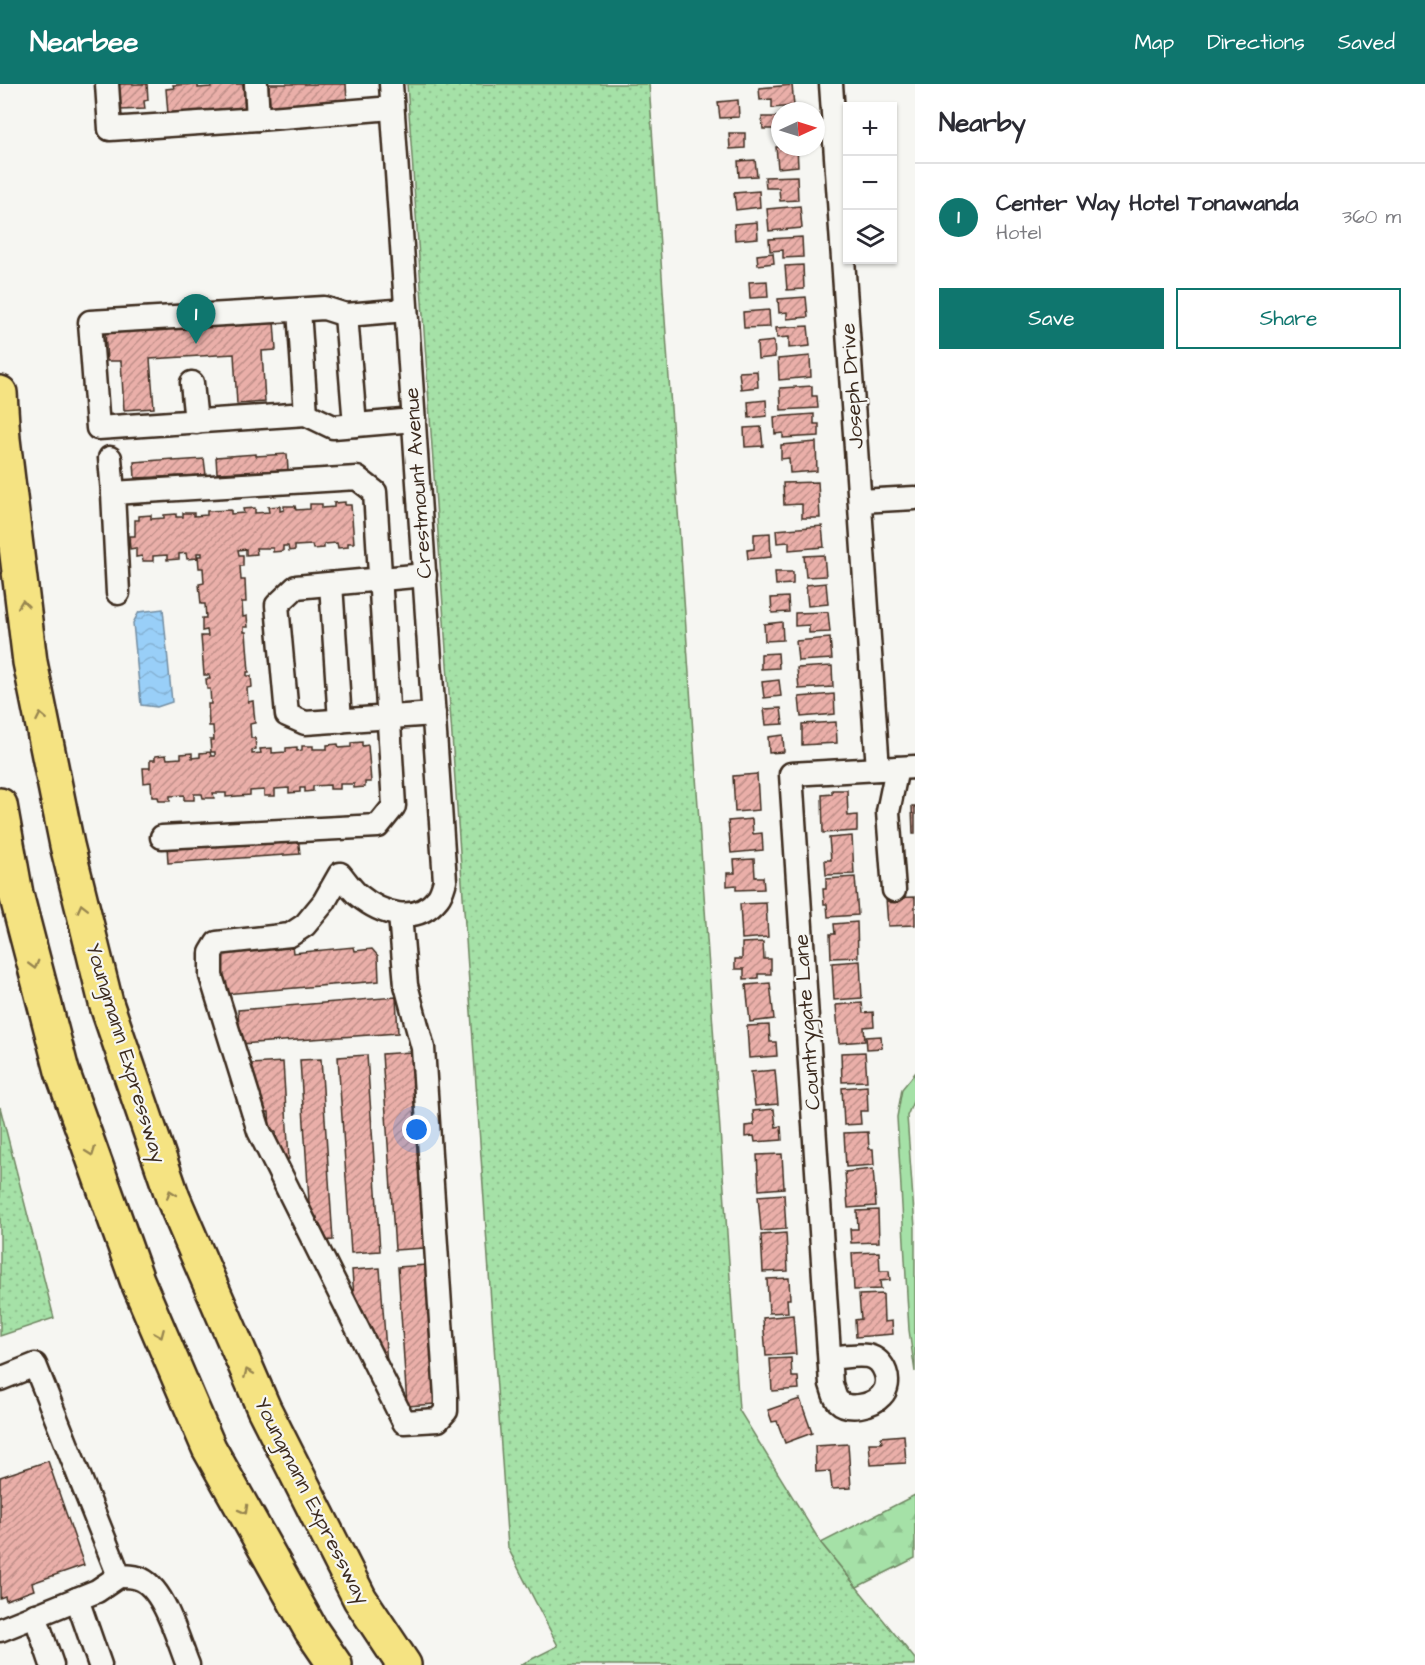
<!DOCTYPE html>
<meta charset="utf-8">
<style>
:root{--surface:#fff;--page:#f7f7f7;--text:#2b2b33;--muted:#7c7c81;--line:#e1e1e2;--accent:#0f766e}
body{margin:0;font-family:"Architects Daughter",sans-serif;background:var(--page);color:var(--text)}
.controls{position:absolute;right:18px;top:18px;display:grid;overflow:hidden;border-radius:0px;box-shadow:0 2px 4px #0004}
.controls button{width:54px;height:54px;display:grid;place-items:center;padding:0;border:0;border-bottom:2px solid var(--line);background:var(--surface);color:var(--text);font:30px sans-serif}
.compass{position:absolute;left:771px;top:18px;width:54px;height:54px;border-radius:50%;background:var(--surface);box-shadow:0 2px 4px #0004;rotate:86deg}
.you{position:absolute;left:417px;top:1046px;width:21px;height:21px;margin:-15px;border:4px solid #fff;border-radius:50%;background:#1a73e8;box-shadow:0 0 0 9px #1a73e833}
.badge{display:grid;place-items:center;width:39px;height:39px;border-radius:50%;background:var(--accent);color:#fff;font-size:20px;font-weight:700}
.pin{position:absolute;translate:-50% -50px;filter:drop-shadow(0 2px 3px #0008)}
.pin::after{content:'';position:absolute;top:32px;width:21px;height:18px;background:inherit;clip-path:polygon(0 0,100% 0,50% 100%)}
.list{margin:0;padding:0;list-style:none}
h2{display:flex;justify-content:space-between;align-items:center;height:78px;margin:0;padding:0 24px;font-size:26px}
h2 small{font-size:20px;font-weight:400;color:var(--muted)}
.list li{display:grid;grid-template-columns:39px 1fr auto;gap:18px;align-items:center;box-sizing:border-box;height:108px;padding:0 24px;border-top:2px solid var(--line)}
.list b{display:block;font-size:22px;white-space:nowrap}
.list p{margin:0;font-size:20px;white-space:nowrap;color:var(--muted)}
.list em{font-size:20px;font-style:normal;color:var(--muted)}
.actions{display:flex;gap:12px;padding:18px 24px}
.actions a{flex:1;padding:14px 0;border:2px solid var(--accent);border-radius:0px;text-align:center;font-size:21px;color:var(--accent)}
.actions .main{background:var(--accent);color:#fff}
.icon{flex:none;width:33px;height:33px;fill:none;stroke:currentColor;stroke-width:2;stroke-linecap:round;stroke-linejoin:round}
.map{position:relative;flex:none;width:915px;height:1581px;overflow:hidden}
header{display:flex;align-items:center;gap:36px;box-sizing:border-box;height:84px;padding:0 30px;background:var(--accent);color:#fff}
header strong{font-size:28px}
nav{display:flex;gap:33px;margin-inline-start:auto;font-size:21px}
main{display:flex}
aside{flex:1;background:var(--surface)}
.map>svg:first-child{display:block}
.grass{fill:url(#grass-dots);stroke:#708662;stroke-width:1.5}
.forest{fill:url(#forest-firs);stroke:#708662;stroke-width:1.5}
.pitch{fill:#a5e1a7;stroke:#708662;stroke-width:1.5}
.water{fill:url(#water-waves);stroke:#738da1;stroke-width:1.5}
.building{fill:url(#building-hatch);stroke:#3b2a1e;stroke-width:1.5}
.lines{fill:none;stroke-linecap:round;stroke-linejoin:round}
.minor-casing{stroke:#3b2a1e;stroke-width:27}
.highway-casing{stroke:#3b2a1e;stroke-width:38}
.minor{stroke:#f6f6f2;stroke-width:22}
.highway{stroke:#f5e382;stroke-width:33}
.oneway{stroke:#988650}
.labels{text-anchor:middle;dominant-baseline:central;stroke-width:4.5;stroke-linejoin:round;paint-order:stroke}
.street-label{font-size:21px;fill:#3b2a1e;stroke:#f6f6f2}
</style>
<header>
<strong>Nearbee</strong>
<nav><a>Map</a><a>Directions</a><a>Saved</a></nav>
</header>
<main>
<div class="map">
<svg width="915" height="1581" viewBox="0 0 915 1581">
<defs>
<pattern id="grass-dots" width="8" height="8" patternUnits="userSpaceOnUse" patternTransform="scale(1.5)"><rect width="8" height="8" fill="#a5e1a7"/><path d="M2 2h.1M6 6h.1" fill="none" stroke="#8fc18f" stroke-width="1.8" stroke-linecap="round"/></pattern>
<pattern id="forest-firs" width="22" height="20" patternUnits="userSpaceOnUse" patternTransform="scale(1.5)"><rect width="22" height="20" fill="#a5e1a7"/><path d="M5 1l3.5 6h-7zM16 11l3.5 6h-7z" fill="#8fc18f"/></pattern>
<pattern id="water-waves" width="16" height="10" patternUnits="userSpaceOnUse" patternTransform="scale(1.5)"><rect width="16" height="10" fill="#99cff8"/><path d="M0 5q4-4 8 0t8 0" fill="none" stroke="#85b2d4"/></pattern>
<pattern id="building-hatch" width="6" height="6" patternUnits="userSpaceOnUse" patternTransform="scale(1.5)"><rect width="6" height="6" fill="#eaafa9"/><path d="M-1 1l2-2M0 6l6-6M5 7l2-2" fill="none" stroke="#bf8f89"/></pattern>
</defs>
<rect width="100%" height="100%" fill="#f6f6f2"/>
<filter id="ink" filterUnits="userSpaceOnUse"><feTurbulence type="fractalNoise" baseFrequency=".0167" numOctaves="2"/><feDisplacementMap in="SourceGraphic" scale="12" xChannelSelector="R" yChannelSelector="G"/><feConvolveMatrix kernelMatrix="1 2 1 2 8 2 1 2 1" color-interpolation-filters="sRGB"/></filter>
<g filter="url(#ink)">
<g class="grass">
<path d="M407 0H649L739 1326 821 1459 915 1575V1581H520L558 1562 508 1464Z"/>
<path d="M0 1023 54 1234 0 1252Z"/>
</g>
<path class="forest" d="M915 1411V1474L857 1503 821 1459Z"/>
<path class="pitch" d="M915 989V1013L907 1032 915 1144V1288L909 1246 897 1033 902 1005Z"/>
<path class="water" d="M163 525 172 618 157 623 141 621 133 539 139 528Z"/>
<g class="building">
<path d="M118 0H147L148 16 144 17 145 25 120 26Z"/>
<path d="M198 0V4L211 3V0H243L245 25 168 30 166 5 174 4 173 1Z"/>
<path d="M269 0H346L347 17 270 23Z"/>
<path d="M792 1 794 22 772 24V15L760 16 759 4Z"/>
<path d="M738 16 739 33 720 34 718 18Z"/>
<path d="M762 33H780V53H775L774 45H763Z"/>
<path d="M729 49H745V64L730 65Z"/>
<path d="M776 63H797L798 82 778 84Z"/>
<path d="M755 76 757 92 739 93 738 77Z"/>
<path d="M797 92 798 116 780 117 779 104H766L765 93Z"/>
<path d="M759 107 760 123 736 126 734 109Z"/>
<path d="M800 122 802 144 769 147 767 125Z"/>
<path d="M757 138 758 154 735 156 734 140Z"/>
<path d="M802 153 803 173 783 174V166L770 167 769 155Z"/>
<path d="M773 169 774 179 758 181 757 171Z"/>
<path d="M803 181 804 205 787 206 785 182Z"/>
<path d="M767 197 768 213 750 214 749 198Z"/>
<path d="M806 213 808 233 787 235V228L779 229 778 215Z"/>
<path d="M769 226 770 243 744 244 743 228Z"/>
<path d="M274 238 276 266 262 267 265 318 237 320 234 270 150 275 154 324 124 326 121 277H107L105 248Z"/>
<path d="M808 242 810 262 789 264V253L777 254 776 244Z"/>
<path d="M774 257 775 273 758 275 757 259Z"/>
<path d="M810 272 811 293 779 296 778 275Z"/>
<path d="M757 287 758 303 741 305 739 288Z"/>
<path d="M812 302V312H817L818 324 781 326 780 304Z"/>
<path d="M766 316 767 332 749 334 748 318Z"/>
<path d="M814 330V340H819V352L783 354V349L775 350 774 333Z"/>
<path d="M761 343 763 362 745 363 744 344Z"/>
<path d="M816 358 817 387 790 389 789 374 781 375V361Z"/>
<path d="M256 370V372L287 370 288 386 217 389 216 373Z"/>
<path d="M173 375V377L204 375 206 391 135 394 134 378Z"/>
<path d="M818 398 820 434H802V420L784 421 783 399Z"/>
<path d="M345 418V421H351L354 459H348V463L338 464 337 459 324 460V464L313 465 312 461 295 462V466L289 467 288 462H283V467L273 468V464H256L257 470 246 471V465L238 466 239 471H243V482H240L241 496H245L246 518H242L243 533 247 532 248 543H244V548H246L249 588H247V592H251L252 603 247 604 248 618 253 617 255 639 250 640 251 654H255L256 665 252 666V670L261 669 260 665 272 664V669L286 668V664L297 663V667L302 666V662H313V665H327V661L338 660 339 664 351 663V659L362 658V662L368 661 371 698H365V703L354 704V700H340V705H330V701L313 702V707L305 708V704H300V708L289 709V704L275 705V712H264V706L250 707V711L226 713V709H213L214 714H203L202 710H194V716H184V711L170 712V717H159L158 713H152L151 698 144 699 143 684H150V676H155V672L166 671 167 675 181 674V670L192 669V674L200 673V669L210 668 211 672H215V668H211L210 656H214L213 642H209L208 620H211L210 605H207L206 595H210L209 591H204L201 552H208L207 546 202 547V534H206L205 520H201L199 500 204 499 203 484H199L198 472H202V469H197V474L187 475 186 469 179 470V475L167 476V471L153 472V477H143L142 472 136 473V464L130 465 129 452H135V436H139V432L151 431V435L164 434V431L176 430V433H183V429H194V432L207 431V427L231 426V430L244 429 243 425 255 424V429L269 428 268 423 280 422V427L284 426V422H295L296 426 310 425V420H322V424L334 423V419Z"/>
<path d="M822 442 824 463 789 466V458L777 459 776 446Z"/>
<path d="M770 449 771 473 748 475 747 466 754 465V450Z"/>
<path d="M824 471 826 492 806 493 804 472Z"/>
<path d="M775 488H793V500L776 501Z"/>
<path d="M826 499 828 520 808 522 806 501Z"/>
<path d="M788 513 789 528 772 529 771 514Z"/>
<path d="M828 528 830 548 809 549V541L795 542V529Z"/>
<path d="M782 538 783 556 765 557 764 540Z"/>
<path d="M830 554 832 575 798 577 796 557Z"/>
<path d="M778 569 779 584 761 585V570Z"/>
<path d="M832 582 833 603 799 605 797 584Z"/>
<path d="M779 596 781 612 764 614 762 598Z"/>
<path d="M834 610 835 630 801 633 799 613Z"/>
<path d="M781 624 783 640 766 641 764 625Z"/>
<path d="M836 638 837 659 802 661V640Z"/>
<path d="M783 651 784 668 769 669 768 653Z"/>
<path d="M757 690 759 726 735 728 733 692Z"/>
<path d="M832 706H847L848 732 857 731V747L823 749 822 711 832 710Z"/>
<path d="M912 722H915V750H913Z"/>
<path d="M752 735 753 750 762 749 763 766 731 769 728 737Z"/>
<path d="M298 752 300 770 168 779 167 762Z"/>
<path d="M852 752 854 790 826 791 825 776H831L829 754Z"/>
<path d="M754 775 755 793H763L764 805 736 806V801L727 802V789H735L734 776Z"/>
<path d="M855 793 858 831 828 833 827 820H824L823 805H826V795Z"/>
<path d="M915 813V841L888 842 886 814Z"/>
<path d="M766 819 768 853 742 855 740 820Z"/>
<path d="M857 838 858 873 831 874 830 850H835L834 840Z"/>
<path d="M763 858 764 875H771V890H758V894L744 895V885H735V875H742V859Z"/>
<path d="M292 861 293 869 354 863 355 867 372 865 378 872 379 897 224 910 221 866Z"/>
<path d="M860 877 862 914 834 916 832 879Z"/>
<path d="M770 899 774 935 750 938 746 901Z"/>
<path d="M396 913 398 949 240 960 238 926Z"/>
<path d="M862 919 863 929 873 928 874 942 864 943 865 957 839 959 836 921Z"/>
<path d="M769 941 770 958H776L777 972 749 974 747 942Z"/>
<path d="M881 952 882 964 867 965 866 953Z"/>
<path d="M411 968 424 1164 395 1166 382 970Z"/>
<path d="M865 968 867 997 842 998 841 969Z"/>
<path d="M367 971 380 1167 351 1169 338 973Z"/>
<path d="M321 975 333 1156 322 1157 318 1150 317 1133H310L300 976Z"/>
<path d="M283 978 289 1075 282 1076 277 1069 276 1048H270L269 1028H261L259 1007H253L251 980Z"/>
<path d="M775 986 778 1020 755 1022 751 988Z"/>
<path d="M867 1002 868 1027H860L861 1040 844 1041 842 1004Z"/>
<path d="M774 1025 776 1043 781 1042 782 1056 755 1058 754 1052 745 1053V1042L754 1041 753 1027Z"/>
<path d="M868 1048 869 1065H873L874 1081 846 1083 844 1049Z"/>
<path d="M782 1070 784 1104 759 1106 757 1071Z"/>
<path d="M873 1085 876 1122 848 1124 845 1088Z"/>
<path d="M784 1110 786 1145 761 1147 758 1112Z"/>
<path d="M878 1126 879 1158 851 1159 850 1145H858L857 1127Z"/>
<path d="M786 1149 788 1187 763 1188 761 1151Z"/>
<path d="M879 1168 880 1187H889L890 1196 880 1197 881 1205 854 1206 852 1169Z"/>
<path d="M426 1181 435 1320 407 1322 398 1183Z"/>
<path d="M380 1184 387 1280 372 1264 370 1243H364L363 1227H355L352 1186Z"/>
<path d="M789 1194 790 1215H787L788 1228 769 1229 767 1195Z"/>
<path d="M883 1210 884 1238 892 1237 893 1250 856 1253 855 1236 861 1235 859 1211Z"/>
<path d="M793 1231 796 1270 766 1272 763 1234Z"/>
<path d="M791 1274 792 1293H798L799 1305 772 1307 770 1275Z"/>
<path d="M800 1315 812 1349 785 1359 777 1337 772 1338 768 1326Z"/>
<path d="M904 1351 906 1379 871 1381 869 1359H882L881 1353Z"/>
<path d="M848 1360 851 1404 832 1405 830 1387 816 1388 815 1362Z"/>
<path d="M48 1377 84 1481 32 1499 34 1506 6 1516 5 1512 0 1514V1393Z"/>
</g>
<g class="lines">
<g class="minor-casing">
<g id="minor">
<path d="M107 0 110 45 258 35 392 24"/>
<path d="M256 0 258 35"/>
<path d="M391 0 445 797C443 803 442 809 438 814 416 842 381 830 358 811 351 805 346 797 340 790L324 818 305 841 290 851 217 859 211 869V892L259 1047 404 1338 438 1336 446 1327V1313L423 964 406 901 400 831"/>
<path d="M831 0 878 685"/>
<path d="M299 226 306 330"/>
<path d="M406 226 346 231 324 224 90 238 98 344 306 330 333 343 414 336"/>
<path d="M346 231 355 341"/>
<path d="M192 299 196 338"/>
<path d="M110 374 113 409 118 509"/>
<path d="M113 409 357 394 375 408 394 722 378 742 162 753"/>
<path d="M860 417 915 414"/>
<path d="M425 491 296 503 277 521 287 631 305 639 434 630"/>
<path d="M331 500 340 637"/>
<path d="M894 806 888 728 897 684"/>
<path d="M830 1274C842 1273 856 1270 868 1272 884 1275 894 1299 881 1312 872 1322 848 1327 838 1317 834 1313 833 1305 831 1300L791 690 915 683"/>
<path d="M0 1295 35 1281 119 1492C125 1492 132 1492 138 1494 164 1502 178 1557 188 1581"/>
<path d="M77 1515 100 1581"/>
<path d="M35 1531 52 1581"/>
<path d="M0 1546 97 1507 119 1492"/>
</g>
</g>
<g class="highway-casing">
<g id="highway">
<path d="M0 309 3 355 30 578 67 761 106 919 173 1114 264 1325 360 1515 404 1581"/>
<path d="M0 721 16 810 62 987 137 1196 209 1364 311 1546 335 1581"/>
</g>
</g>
<use href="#minor" class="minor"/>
<use href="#highway" class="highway"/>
</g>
<defs><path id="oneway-chevron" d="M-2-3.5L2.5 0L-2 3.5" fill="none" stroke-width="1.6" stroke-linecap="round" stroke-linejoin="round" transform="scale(1.5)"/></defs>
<g class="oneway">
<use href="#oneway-chevron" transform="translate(23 520) rotate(-97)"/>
<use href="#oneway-chevron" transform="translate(41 633) rotate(-101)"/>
<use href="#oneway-chevron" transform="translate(82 824) rotate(-104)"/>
<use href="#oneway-chevron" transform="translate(34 881) rotate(75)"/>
<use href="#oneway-chevron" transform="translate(91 1068) rotate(70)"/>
<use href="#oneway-chevron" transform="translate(171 1110) rotate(-110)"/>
<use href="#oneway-chevron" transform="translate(160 1250) rotate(67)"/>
<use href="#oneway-chevron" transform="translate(248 1289) rotate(-113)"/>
<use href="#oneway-chevron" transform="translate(244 1426) rotate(61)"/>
</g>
</g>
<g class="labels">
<g class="street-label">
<text transform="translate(852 302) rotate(-94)">Joseph Drive</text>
<text transform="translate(418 399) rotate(-94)">Crestmount Avenue</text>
<text transform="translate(807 938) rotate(-94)">Countrygate Lane</text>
<text transform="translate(126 969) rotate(73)">Youngmann Expressway</text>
<text transform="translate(312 1417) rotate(63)">Youngmann Expressway</text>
</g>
</g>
</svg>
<div class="controls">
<button>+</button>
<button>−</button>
<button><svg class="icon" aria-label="layers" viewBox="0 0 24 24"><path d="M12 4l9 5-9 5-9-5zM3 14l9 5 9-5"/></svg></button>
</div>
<svg class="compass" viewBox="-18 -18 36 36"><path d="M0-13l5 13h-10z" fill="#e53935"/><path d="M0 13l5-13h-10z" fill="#7c7c81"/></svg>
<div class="you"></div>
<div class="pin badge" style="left:196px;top:260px">1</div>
</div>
<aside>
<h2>Nearby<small></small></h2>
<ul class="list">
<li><span class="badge">1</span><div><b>Center Way Hotel Tonawanda</b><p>Hotel</p></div><em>360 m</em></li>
</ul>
<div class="actions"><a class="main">Save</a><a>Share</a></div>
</aside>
</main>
